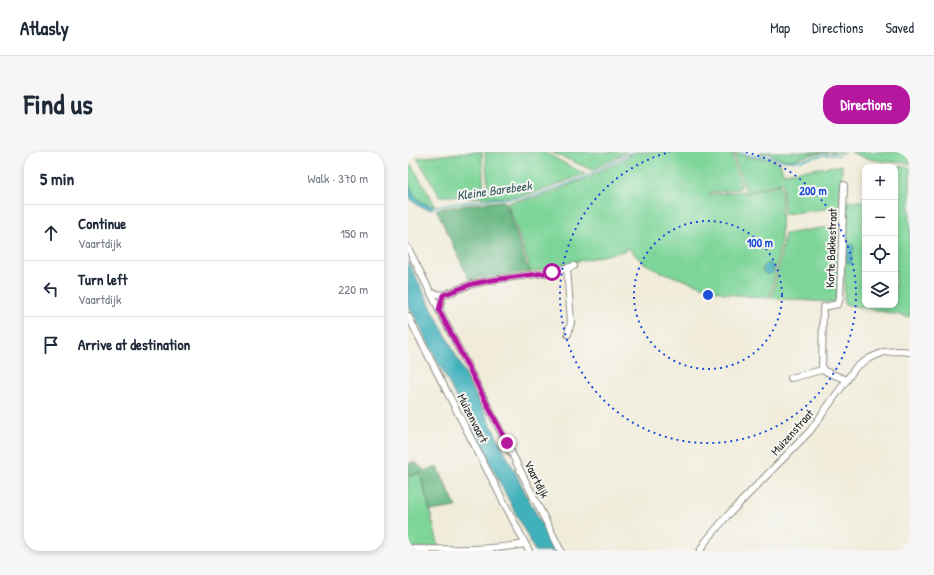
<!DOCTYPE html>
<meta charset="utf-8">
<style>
:root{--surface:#fff;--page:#f6f6f7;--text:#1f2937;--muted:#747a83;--line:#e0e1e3;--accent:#b5179e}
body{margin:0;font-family:"Patrick Hand",sans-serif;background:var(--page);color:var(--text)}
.controls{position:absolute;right:12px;top:12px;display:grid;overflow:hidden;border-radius:8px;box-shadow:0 2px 6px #0003}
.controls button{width:36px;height:36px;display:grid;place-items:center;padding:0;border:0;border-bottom:1px solid var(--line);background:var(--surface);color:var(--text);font:20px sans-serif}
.stop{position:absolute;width:12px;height:12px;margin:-9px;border:3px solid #b5179e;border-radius:50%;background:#fff}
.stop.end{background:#b5179e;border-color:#fff;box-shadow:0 1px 4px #0008}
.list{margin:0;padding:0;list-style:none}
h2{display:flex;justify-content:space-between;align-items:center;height:52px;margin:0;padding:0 16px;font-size:17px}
h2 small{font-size:13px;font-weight:400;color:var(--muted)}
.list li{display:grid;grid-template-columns:26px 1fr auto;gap:12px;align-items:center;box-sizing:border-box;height:56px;padding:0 16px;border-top:1px solid var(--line)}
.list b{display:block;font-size:15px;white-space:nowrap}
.list p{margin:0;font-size:13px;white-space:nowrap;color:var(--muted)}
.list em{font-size:13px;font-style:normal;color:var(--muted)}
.icon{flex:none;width:22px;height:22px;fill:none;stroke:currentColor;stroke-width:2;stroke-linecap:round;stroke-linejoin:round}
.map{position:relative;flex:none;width:502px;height:399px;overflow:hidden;border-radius:16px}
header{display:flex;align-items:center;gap:24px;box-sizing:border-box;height:56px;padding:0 20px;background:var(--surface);border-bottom:1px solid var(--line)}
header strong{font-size:19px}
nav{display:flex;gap:22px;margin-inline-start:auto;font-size:14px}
.intro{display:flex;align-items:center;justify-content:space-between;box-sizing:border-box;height:96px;padding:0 24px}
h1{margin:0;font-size:28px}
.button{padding:10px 18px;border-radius:16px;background:var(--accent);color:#fff;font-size:14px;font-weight:700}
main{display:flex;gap:24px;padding:0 24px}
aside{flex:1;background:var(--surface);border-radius:16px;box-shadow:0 2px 6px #0003}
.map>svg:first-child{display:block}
.green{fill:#7ed599;stroke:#548062}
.forest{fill:#66b681;stroke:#487056}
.water{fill:#41b1bb;stroke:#366e73}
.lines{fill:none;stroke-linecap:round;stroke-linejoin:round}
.stream{stroke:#41b1bb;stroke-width:1.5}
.minor-casing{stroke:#8e8c82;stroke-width:8}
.minor{stroke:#fff;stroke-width:6}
.route{stroke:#b5179e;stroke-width:5}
.ring{fill:none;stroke:#1d4ed8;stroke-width:2;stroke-dasharray:2 4}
.labels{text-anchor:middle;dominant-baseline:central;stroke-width:4;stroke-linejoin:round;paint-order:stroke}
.street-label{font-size:12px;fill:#2b2b2b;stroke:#f6f6f2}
.water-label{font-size:13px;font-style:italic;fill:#335a5d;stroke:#f6f6f2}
.centre{fill:#1d4ed8;stroke:#f6f6f2;stroke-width:2}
.ring-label{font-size:12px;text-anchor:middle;font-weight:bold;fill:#1d4ed8;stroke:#f6f6f2;stroke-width:4;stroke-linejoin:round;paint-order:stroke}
</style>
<header>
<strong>Atlasly</strong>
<nav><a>Map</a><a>Directions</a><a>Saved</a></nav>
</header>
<div class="intro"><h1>Find us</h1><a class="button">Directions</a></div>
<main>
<aside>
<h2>5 min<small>Walk · 370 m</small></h2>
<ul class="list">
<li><svg class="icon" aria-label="ahead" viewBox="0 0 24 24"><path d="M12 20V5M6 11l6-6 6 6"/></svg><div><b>Continue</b><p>Vaartdijk</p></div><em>150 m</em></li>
<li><svg class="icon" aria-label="left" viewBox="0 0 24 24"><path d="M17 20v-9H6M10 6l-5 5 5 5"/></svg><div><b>Turn left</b><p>Vaartdijk</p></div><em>220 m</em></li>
<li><svg class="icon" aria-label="arrive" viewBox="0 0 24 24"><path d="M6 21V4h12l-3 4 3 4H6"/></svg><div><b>Arrive at destination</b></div></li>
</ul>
</aside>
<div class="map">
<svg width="502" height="399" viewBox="0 0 502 399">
<rect width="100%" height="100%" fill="#f6f6f2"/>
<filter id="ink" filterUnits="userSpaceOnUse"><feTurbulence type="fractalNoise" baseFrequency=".025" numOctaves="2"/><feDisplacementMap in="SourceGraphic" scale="8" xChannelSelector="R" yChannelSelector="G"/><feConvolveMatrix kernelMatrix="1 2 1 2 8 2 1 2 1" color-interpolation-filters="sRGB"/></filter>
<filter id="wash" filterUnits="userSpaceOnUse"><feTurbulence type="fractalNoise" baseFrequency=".012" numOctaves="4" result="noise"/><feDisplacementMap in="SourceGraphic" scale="16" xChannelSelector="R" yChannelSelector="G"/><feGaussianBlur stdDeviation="0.9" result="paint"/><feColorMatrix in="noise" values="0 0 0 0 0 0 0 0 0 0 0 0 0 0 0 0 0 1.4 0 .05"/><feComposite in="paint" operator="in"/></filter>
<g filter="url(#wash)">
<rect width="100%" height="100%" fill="#f1ecda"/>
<g class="green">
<path d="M60 0H74L76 42H78L80 41V38L77 0H136L177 22C160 28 143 36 125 41 95 48 63 45 32 44L9 6Z"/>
<path d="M143 0H219L184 18Z"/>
<path d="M227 0H324L325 7 333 33V35L330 37 301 41V43L334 39 338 42 372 32 374 40 373 91 362 146 318 142 270 126 251 119 234 110 228 104 221 96 216 99 122 120 120 114 121 113 100 52 101 50 127 46 138 43 166 31 181 26 193 19 213 9Z"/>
<path d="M353 0H436L434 1 428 0 406 2 383 8 374 7 362 2H353Z"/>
<path d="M443 0H502V12C482 9 461 10 443 0Z"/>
<path d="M326 1C333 3 339 5 346 6 357 7 362 5 372 11L375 21 434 13 432 55 376 62 375 31 372 30 338 41 337 38 326 3Z"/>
<path d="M0 7 27 53 24 54 13 50 7 45 0 31Z"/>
<path d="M472 13 502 15V165L436 152 437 87 439 49H457V153H487V15H472Z"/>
<path d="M431 73 428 149 425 150H418L364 146 377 82Z"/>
<path d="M12 321 31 395 0 396V325Z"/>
</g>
<g class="forest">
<path d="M94 49 98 50 119 114H120L122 120 61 127 28 57 84 50Z"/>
<path d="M7 310 17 319 30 315 48 355 22 359 12 321 0 325V312Z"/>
</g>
<g class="water">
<path d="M0 31C8 45 7 48 24 54L25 57C14 58 2 51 0 40 0 37 0 34 0 31Z"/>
<path d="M441 92 446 94 443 112 439 111 438 102 439 93Z"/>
<path d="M0 109 147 399H127L0 152Z"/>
<circle cx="360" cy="117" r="5.5"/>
</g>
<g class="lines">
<g class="stream">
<path d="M330 0C336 2 343 4 349 4 354 5 359 4 364 5 371 7 375 10 382 9 399 9 414 0 431 3"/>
<path d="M437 1 438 0"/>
<path d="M22 55 85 47 108 46 120 45 133 42 177 25 224 0"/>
</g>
</g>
</g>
<g filter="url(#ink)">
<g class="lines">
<g class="minor-casing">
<g id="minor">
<path d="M436 33 432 146 430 152 416 155 415 158 414 218 439 228"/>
<path d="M0 96 153 399"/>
<path d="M159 116 163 170 160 182"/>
<path d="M23 141 35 143 31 158"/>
<path d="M35 143 64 132 84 128 144 120 166 114"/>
<path d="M0 164 121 399"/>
<path d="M383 226 414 218"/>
<path d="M0 397C39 397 79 399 117 392"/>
<path d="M292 399 298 389 319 364 402 279 448 215 462 206 476 200 493 199 502 200"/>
</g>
</g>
<use href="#minor" class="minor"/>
</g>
</g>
<g class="lines" filter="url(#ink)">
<path class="route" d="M99 291 31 158 35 143 64 132 84 128 144 120"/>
</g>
<g class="ring">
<circle cx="300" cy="143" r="74"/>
<path d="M338 0A148 148 0 1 1 262 0"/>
</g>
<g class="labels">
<g class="street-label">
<text transform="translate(423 96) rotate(-88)">Korte Bakkestraat</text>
<text transform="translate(65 266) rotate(63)">Muizenvaart</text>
<text transform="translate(384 280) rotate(-48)">Muizenstraat</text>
<text transform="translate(129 327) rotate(63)">Vaartdijk</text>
</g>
<g class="water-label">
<text transform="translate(86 38) rotate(-8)">Kleine Barebeek</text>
</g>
</g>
<circle cx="300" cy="143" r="6" class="centre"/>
<g class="ring-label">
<text x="405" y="43">200 m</text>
<text x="352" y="95">100 m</text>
</g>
</svg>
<div class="controls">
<button>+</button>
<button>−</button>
<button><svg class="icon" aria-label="locate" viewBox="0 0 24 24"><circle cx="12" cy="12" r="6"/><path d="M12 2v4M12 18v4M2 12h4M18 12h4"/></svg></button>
<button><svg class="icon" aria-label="layers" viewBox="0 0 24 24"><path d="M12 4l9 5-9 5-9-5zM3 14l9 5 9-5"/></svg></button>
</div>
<div class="stop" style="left:144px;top:120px"></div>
<div class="stop end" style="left:99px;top:291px"></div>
</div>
</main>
